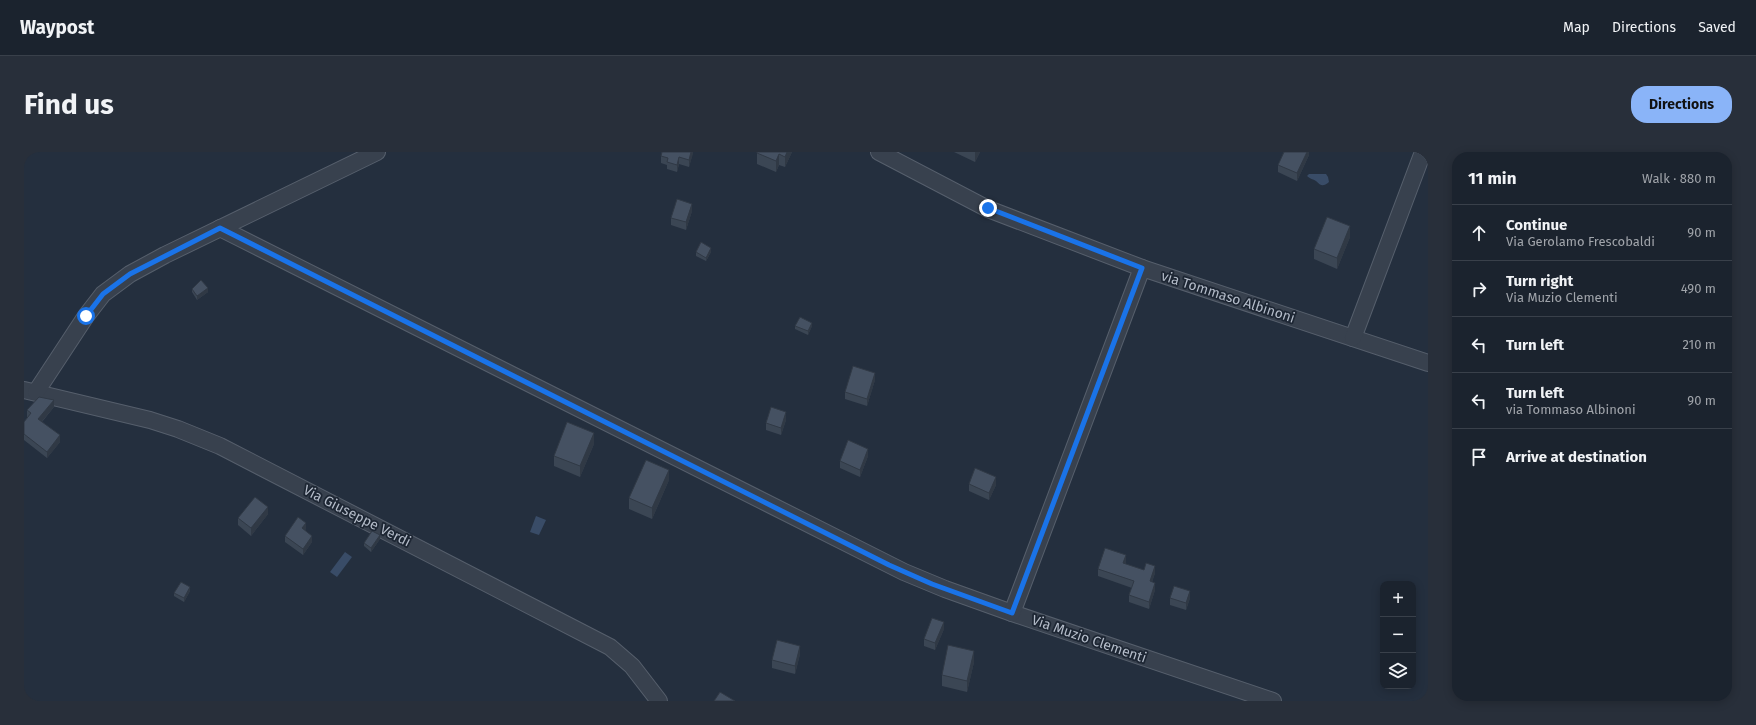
<!DOCTYPE html>
<meta charset="utf-8">
<style>
:root{--surface:#1b232e;--page:#282f3a;--text:#f1f3f6;--muted:#a0a4aa;--line:#39404a;--accent:#8ab4f8}
body{margin:0;font-family:"Fira Sans",sans-serif;background:var(--page);color:var(--text)}
.controls{position:absolute;right:12px;bottom:12px;display:grid;overflow:hidden;border-radius:8px;box-shadow:0 2px 10px #0003}
.controls button{width:36px;height:36px;display:grid;place-items:center;padding:0;border:0;border-bottom:1px solid var(--line);background:var(--surface);color:var(--text);font:20px sans-serif}
.stop{position:absolute;width:12px;height:12px;margin:-9px;border:3px solid #1a73e8;border-radius:50%;background:#fff}
.stop.end{background:#1a73e8;border-color:#fff;box-shadow:0 1px 4px #0008}
.list{margin:0;padding:0;list-style:none}
h2{display:flex;justify-content:space-between;align-items:center;height:52px;margin:0;padding:0 16px;font-size:17px}
h2 small{font-size:13px;font-weight:400;color:var(--muted)}
.list li{display:grid;grid-template-columns:26px 1fr auto;gap:12px;align-items:center;box-sizing:border-box;height:56px;padding:0 16px;border-top:1px solid var(--line)}
.list b{display:block;font-size:15px;white-space:nowrap}
.list p{margin:0;font-size:13px;white-space:nowrap;color:var(--muted)}
.list em{font-size:13px;font-style:normal;color:var(--muted)}
.icon{flex:none;width:22px;height:22px;fill:none;stroke:currentColor;stroke-width:2;stroke-linecap:round;stroke-linejoin:round}
.map{position:relative;flex:none;width:1404px;height:549px;overflow:hidden;border-radius:16px}
header{display:flex;align-items:center;gap:24px;box-sizing:border-box;height:56px;padding:0 20px;background:var(--surface);border-bottom:1px solid var(--line)}
header strong{font-size:19px}
nav{display:flex;gap:22px;margin-inline-start:auto;font-size:14px}
.intro{display:flex;align-items:center;justify-content:space-between;box-sizing:border-box;height:96px;padding:0 24px}
h1{margin:0;font-size:28px}
.button{padding:10px 18px;border-radius:16px;background:var(--accent);color:#111;font-size:14px;font-weight:700}
main{display:flex;gap:24px;padding:0 24px}
aside{flex:1;background:var(--surface);border-radius:16px;box-shadow:0 2px 10px #0003}
.map>svg:first-child{display:block}
.water{fill:#394c67}
.lines{fill:none;stroke-linecap:round;stroke-linejoin:round}
.minor-casing{stroke:#565f6c;stroke-width:18}
.minor{stroke:#38414e;stroke-width:16}
.wall{fill:#3b4654}
.shaded-wall{fill:#303945}
.building{fill:#455162;stroke:#303945}
.route{stroke:#1a73e8;stroke-width:5}
.labels{text-anchor:middle;dominant-baseline:central;stroke-width:3.5;stroke-linejoin:round;paint-order:stroke}
.street-label{font-size:14px;fill:#b4bcc9;stroke:#1d2633}
</style>
<header>
<strong>Waypost</strong>
<nav><a>Map</a><a>Directions</a><a>Saved</a></nav>
</header>
<div class="intro"><h1>Find us</h1><a class="button">Directions</a></div>
<main>
<div class="map">
<svg width="1404" height="549" viewBox="0 0 1404 549">
<rect width="100%" height="100%" fill="#242f3e"/>
<g class="water">
<path d="M1285 22H1302L1304 25 1305 30C1299 35 1297 34 1292 29 1289 27 1286 27 1283 24Z"/>
<path d="M512 364 522 368 515 383 506 380Z"/>
<path d="M321 400 328 405 313 425 306 420Z"/>
</g>
<g class="lines">
<g class="minor-casing">
<g id="minor">
<path d="M855 0 964 57 1118 116 1404 211"/>
<path d="M196 76 880 420 921 437 988 461 1249 549"/>
<path d="M1329 186 1399 0"/>
<path d="M0 238 126 268 154 277 196 294 586 495 608 514 635 549"/>
<path d="M12 240 62 164 79 142 106 122 141 103 353 0"/>
<path d="M988 461 1118 116"/>
</g>
</g>
<use href="#minor" class="minor"/>
</g>
<g class="wall">
<path d="M669 0 665 15 655 12 653 20 643 17V13L637 11V4Z"/>
<path d="M733 0H768L761 15 755 13 752 20 733 12Z"/>
<path d="M930 0H956L951 10Z"/>
<path d="M1285 0V3L1273 29 1254 20V13Z"/>
<path d="M668 59 662 78 647 73V66Z"/>
<path d="M1326 85 1313 117 1290 107V97Z"/>
<path d="M672 100H687L682 109 672 104Z"/>
<path d="M168 137 184 140 173 148 168 140Z"/>
<path d="M771 174H788L784 183 771 177Z"/>
<path d="M851 228 843 254 821 247V240Z"/>
<path d="M30 255 18 270 36 290 23 306 0 288V270L4 265H3V258Z"/>
<path d="M762 268 757 283 742 278V271Z"/>
<path d="M570 292 556 325 530 314V304Z"/>
<path d="M844 304 836 325 816 316V309Z"/>
<path d="M645 328 628 367 605 357V346Z"/>
<path d="M945 332 972 333 965 348 945 339Z"/>
<path d="M244 362 227 384 214 373V366Z"/>
<path d="M282 377 281 378 288 390 279 403 261 390V384Z"/>
<path d="M356 387 347 400 340 394V391Z"/>
<path d="M1102 411 1101 412 1120 418 1131 421 1128 430 1131 438 1125 457 1105 450V443L1108 436 1074 424V417Z"/>
<path d="M166 439 160 450 150 444V441Z"/>
<path d="M1146 446H1166L1162 458 1146 453Z"/>
<path d="M920 477 911 498 900 494V487Z"/>
<path d="M776 502 771 522 748 516V508Z"/>
<path d="M950 510 943 540 918 534V523Z"/>
</g>
<g class="shaded-wall">
<path d="M667 0H669V2L665 15V8Z"/>
<path d="M763 0H768L761 15V5Z"/>
<path d="M951 0H956L951 10Z"/>
<path d="M1283 0H1285V3L1273 29V21Z"/>
<path d="M755 2V13L752 20V9Z"/>
<path d="M655 5V12L653 20V13Z"/>
<path d="M668 52V59L662 78V70Z"/>
<path d="M1326 74V85L1313 117V106Z"/>
<path d="M687 96V100L682 109V106Z"/>
<path d="M184 136V140L173 148V144Z"/>
<path d="M788 171V174L784 183V179Z"/>
<path d="M851 221V228L843 254V247Z"/>
<path d="M30 248V255L14 274V267Z"/>
<path d="M762 260V268L757 283V276Z"/>
<path d="M570 281V292L556 325V314Z"/>
<path d="M36 283V290L23 306V300Z"/>
<path d="M844 297V304L836 325V318Z"/>
<path d="M645 318V328L628 367V356Z"/>
<path d="M972 325V333L965 348V341Z"/>
<path d="M244 355V362L227 384V376Z"/>
<path d="M282 371V377L278 382V376Z"/>
<path d="M356 383V387L347 400V396Z"/>
<path d="M288 384V390L279 403V397Z"/>
<path d="M1102 403V411L1099 418V411Z"/>
<path d="M1131 414V421L1126 436V429Z"/>
<path d="M1131 431V438L1125 457V450Z"/>
<path d="M166 435V439L160 450V446Z"/>
<path d="M1166 439V446L1162 458V451Z"/>
<path d="M920 470V477L911 498V491Z"/>
<path d="M776 494V502L771 522V514Z"/>
<path d="M950 499V510L943 540V529Z"/>
</g>
<g class="building">
<path d="M638 0H667L665 8 655 5 653 13 643 10 644 6 637 4Z"/>
<path d="M733 0H763L761 5 755 2 752 9 733 1Z"/>
<path d="M1260 0H1283L1273 21 1254 13Z"/>
<path d="M653 47 668 52 662 70 647 66Z"/>
<path d="M1303 65 1326 74 1313 106 1290 97Z"/>
<path d="M677 90 687 96 682 106 672 100Z"/>
<path d="M177 128 184 136 173 144 168 137Z"/>
<path d="M776 165 788 171 784 179 771 174Z"/>
<path d="M829 214 851 221 843 247 821 240Z"/>
<path d="M15 245 30 248 14 267 36 283 23 300 0 282V270L7 261 3 258Z"/>
<path d="M747 255 762 260 757 276 742 271Z"/>
<path d="M543 270 570 281 556 314 530 304Z"/>
<path d="M824 288 844 297 836 318 816 309Z"/>
<path d="M622 308 645 318 628 356 605 346Z"/>
<path d="M951 316 972 325 965 341 945 332Z"/>
<path d="M231 345 244 355 227 376 214 366Z"/>
<path d="M274 365 282 371 278 376 288 384 279 397 261 384Z"/>
<path d="M348 379 356 383 347 396 340 391Z"/>
<path d="M1081 396 1102 403 1099 411 1120 418 1122 411 1131 414 1126 429 1131 431 1125 450 1105 443 1110 429 1074 417Z"/>
<path d="M157 430 166 435 160 446 150 441Z"/>
<path d="M1150 434 1166 439 1162 451 1146 446Z"/>
<path d="M908 466 920 470 911 491 900 487Z"/>
<path d="M753 488 776 494 771 514 748 508Z"/>
<path d="M924 493 950 499 943 529 918 523Z"/>
<path d="M696 540 711 549H690Z"/>
</g>
<g class="lines">
<path class="route" d="M62 164 79 142 106 122 196 76 865 413 908 432 988 461 1118 116 964 56"/>
</g>
<g class="labels">
<g class="street-label">
<text transform="translate(1204 145) rotate(18)">via Tommaso Albinoni</text>
<text transform="translate(333 364) rotate(27)">Via Giuseppe Verdi</text>
<text transform="translate(1065 487) rotate(19)">Via Muzio Clementi</text>
</g>
</g>
</svg>
<div class="controls">
<button>+</button>
<button>−</button>
<button><svg class="icon" aria-label="layers" viewBox="0 0 24 24"><path d="M12 4l9 5-9 5-9-5zM3 14l9 5 9-5"/></svg></button>
</div>
<div class="stop" style="left:62px;top:164px"></div>
<div class="stop end" style="left:964px;top:56px"></div>
</div>
<aside>
<h2>11 min<small>Walk · 880 m</small></h2>
<ul class="list">
<li><svg class="icon" aria-label="ahead" viewBox="0 0 24 24"><path d="M12 20V5M6 11l6-6 6 6"/></svg><div><b>Continue</b><p>Via Gerolamo Frescobaldi</p></div><em>90 m</em></li>
<li><svg class="icon" aria-label="right" viewBox="0 0 24 24"><path d="M7 20v-9h11M14 6l5 5-5 5"/></svg><div><b>Turn right</b><p>Via Muzio Clementi</p></div><em>490 m</em></li>
<li><svg class="icon" aria-label="left" viewBox="0 0 24 24"><path d="M17 20v-9H6M10 6l-5 5 5 5"/></svg><div><b>Turn left</b></div><em>210 m</em></li>
<li><svg class="icon" aria-label="left" viewBox="0 0 24 24"><path d="M17 20v-9H6M10 6l-5 5 5 5"/></svg><div><b>Turn left</b><p>via Tommaso Albinoni</p></div><em>90 m</em></li>
<li><svg class="icon" aria-label="arrive" viewBox="0 0 24 24"><path d="M6 21V4h12l-3 4 3 4H6"/></svg><div><b>Arrive at destination</b></div></li>
</ul>
</aside>
</main>
